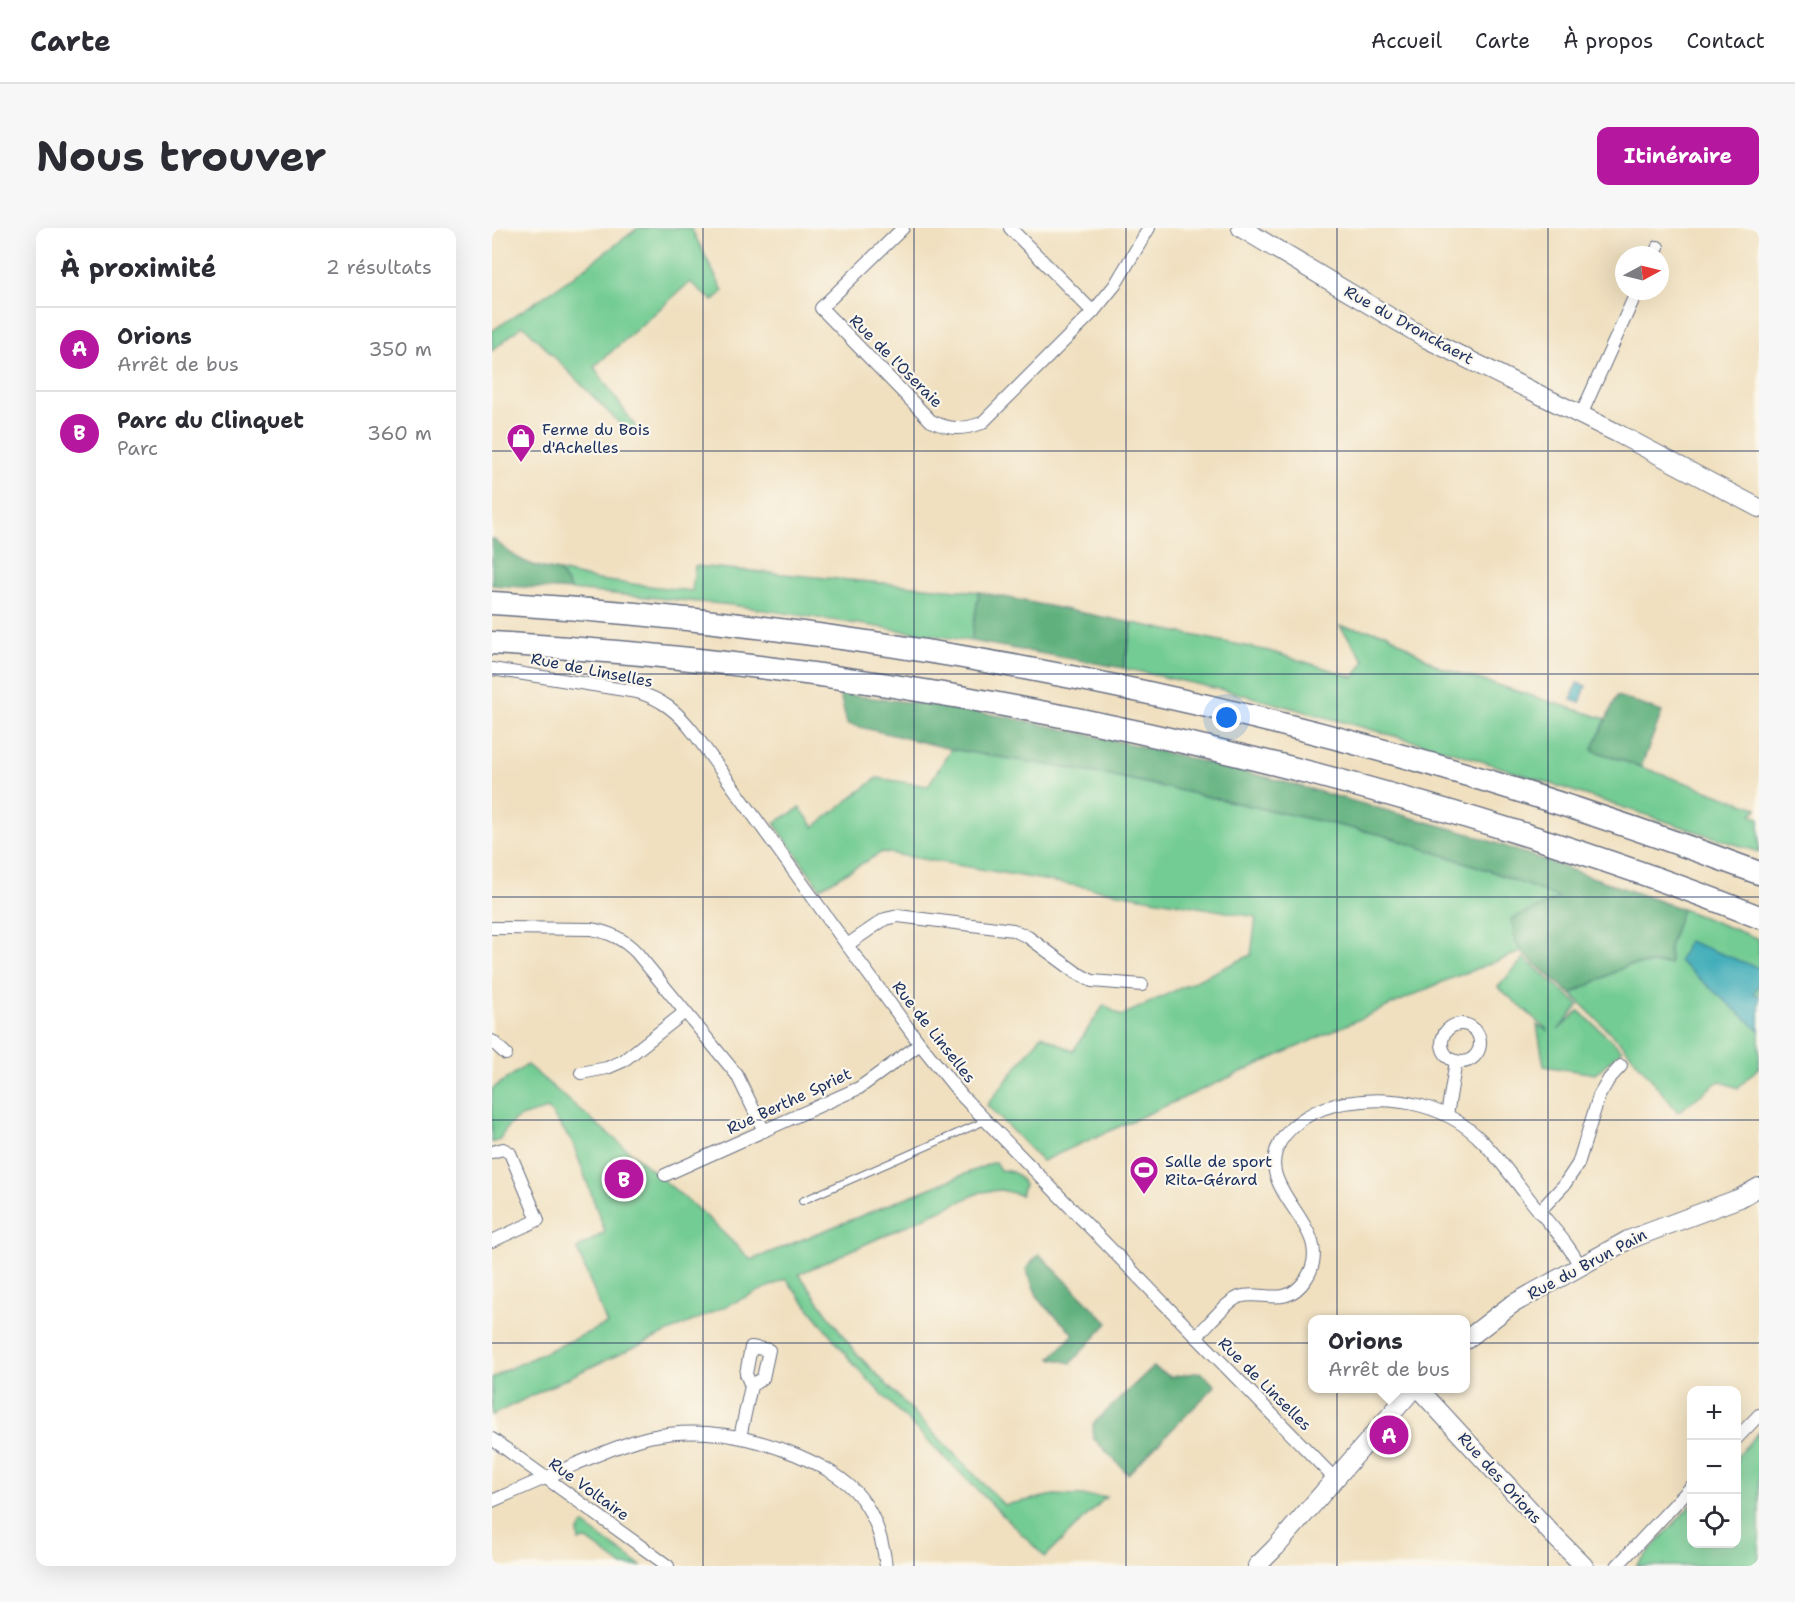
<!DOCTYPE html>
<html lang="fr">
<meta charset="utf-8">
<style>
:root{--surface:#fff;--page:#f7f7f7;--text:#2b2b33;--muted:#7c7c81;--line:#e1e1e2;--accent:#b5179e}
body{margin:0;font-family:"Shantell Sans",sans-serif;background:var(--page);color:var(--text)}
.controls{position:absolute;right:18px;bottom:18px;display:grid;overflow:hidden;border-radius:12px;box-shadow:0 6px 24px #0002}
.controls button{width:54px;height:54px;display:grid;place-items:center;padding:0;border:0;border-bottom:2px solid var(--line);background:var(--surface);color:var(--text);font:30px sans-serif}
.compass{position:absolute;left:1123px;top:18px;width:54px;height:54px;border-radius:50%;background:var(--surface);box-shadow:0 6px 24px #0002;rotate:83deg}
.you{position:absolute;left:735px;top:490px;width:21px;height:21px;margin:-15px;border:4px solid #fff;border-radius:50%;background:#1a73e8;box-shadow:0 0 0 9px #1a73e833}
.badge{display:grid;place-items:center;width:39px;height:39px;border-radius:50%;background:var(--accent);color:#fff;font-size:20px;font-weight:700}
.pin{position:absolute;translate:-50% -50%;border:3px solid #fff;box-shadow:0 2px 6px #0006}
.popup{position:absolute;left:816px;top:1087px;width:162px;height:78px;box-sizing:border-box;display:grid;place-content:center;border-radius:12px;background:var(--surface);filter:drop-shadow(0 2px 4px #0005);font-size:20px;white-space:nowrap;color:var(--muted)}
.popup b{font-size:22px;color:var(--text)}
.popup::after{content:'';position:absolute;left:50%;top:100%;margin-left:-12px;border:12px solid transparent;border-top-color:var(--surface)}
.list{margin:0;padding:0;list-style:none}
h2{display:flex;justify-content:space-between;align-items:center;height:78px;margin:0;padding:0 24px;font-size:26px}
h2 small{font-size:20px;font-weight:400;color:var(--muted)}
.list li{display:grid;grid-template-columns:39px 1fr auto;gap:18px;align-items:center;box-sizing:border-box;height:84px;padding:0 24px;border-top:2px solid var(--line)}
.list b{display:block;font-size:22px;white-space:nowrap}
.list p{margin:0;font-size:20px;white-space:nowrap;color:var(--muted)}
.list em{font-size:20px;font-style:normal;color:var(--muted)}
.icon{flex:none;width:33px;height:33px;fill:none;stroke:currentColor;stroke-width:2;stroke-linecap:round;stroke-linejoin:round}
.map{position:relative;flex:none;width:1267px;height:1338px;overflow:hidden;border-radius:12px}
header{display:flex;align-items:center;gap:36px;box-sizing:border-box;height:84px;padding:0 30px;background:var(--surface);border-bottom:2px solid var(--line)}
header strong{font-size:28px}
nav{display:flex;gap:33px;margin-inline-start:auto;font-size:21px}
.intro{display:flex;align-items:center;justify-content:space-between;box-sizing:border-box;height:144px;padding:0 36px}
h1{margin:0;font-size:42px}
.button{padding:15px 27px;border-radius:12px;background:var(--accent);color:#fff;font-size:21px;font-weight:700}
main{display:flex;gap:36px;padding:0 36px}
aside{flex:1;background:var(--surface);border-radius:12px;box-shadow:0 6px 24px #0002}
.map>svg:first-child{display:block}
.green{fill:#73cc93;stroke:#477e78;stroke-width:1.5}
.forest{fill:#5eb07d;stroke:#3c706e;stroke-width:1.5}
.water{fill:#3cacb8;stroke:#2c6e8b;stroke-width:1.5}
.lines{fill:none;stroke-linecap:round;stroke-linejoin:round}
.lane-casing{stroke:#666d80;stroke-width:8}
.street-casing{stroke:#666d80;stroke-width:14}
.secondary-casing{stroke:#666d80;stroke-width:20}
.highway-casing{stroke:#666d80;stroke-width:25}
.lane{stroke:#fff;stroke-width:6}
.street{stroke:#fff;stroke-width:12}
.secondary{stroke:#fff;stroke-width:18}
.highway{stroke:#fff;stroke-width:22}
.grid{fill:none;stroke:#1b2f5e;stroke-width:1.5;stroke-opacity:0.55}
.labels{text-anchor:middle;dominant-baseline:central;stroke-width:4.5;stroke-linejoin:round;paint-order:stroke}
.street-label{font-size:16px;fill:#1b2f5e;stroke:#fbf7ec}
.poi-label{font-size:16px;fill:#1b2f5e;stroke:#fbf7ec;text-anchor:start}
</style>
<header>
<strong>Carte</strong>
<nav><a>Accueil</a><a>Carte</a><a>À propos</a><a>Contact</a></nav>
</header>
<div class="intro"><h1>Nous trouver</h1><a class="button">Itinéraire</a></div>
<main>
<aside>
<h2>À proximité<small>2 résultats</small></h2>
<ul class="list">
<li><span class="badge">A</span><div><b>Orions</b><p>Arrêt de bus</p></div><em>350 m</em></li>
<li><span class="badge">B</span><div><b>Parc du Clinquet</b><p>Parc</p></div><em>360 m</em></li>
</ul>
</aside>
<div class="map">
<svg width="1267" height="1338" viewBox="0 0 1267 1338">
<rect width="100%" height="100%" fill="#fbf7ec"/>
<filter id="ink" filterUnits="userSpaceOnUse"><feTurbulence type="fractalNoise" baseFrequency=".0167" numOctaves="2"/><feDisplacementMap in="SourceGraphic" scale="12" xChannelSelector="R" yChannelSelector="G"/><feConvolveMatrix kernelMatrix="1 2 1 2 8 2 1 2 1" color-interpolation-filters="sRGB"/></filter>
<filter id="wash" filterUnits="userSpaceOnUse"><feTurbulence type="fractalNoise" baseFrequency=".008" numOctaves="4" result="noise"/><feDisplacementMap in="SourceGraphic" scale="24" xChannelSelector="R" yChannelSelector="G"/><feGaussianBlur stdDeviation="1.35" result="paint"/><feColorMatrix in="noise" values="0 0 0 0 0 0 0 0 0 0 0 0 0 0 0 0 0 1.4 0 .05"/><feComposite in="paint" operator="in"/></filter>
<g filter="url(#wash)">
<rect width="100%" height="100%" fill="#f0e0c0"/>
<g class="green">
<path d="M146 0H199L231 63 221 73 198 54 102 139 148 205 134 202 31 97 0 123V103L75 53Z"/>
<path d="M203 338 487 364 479 413 240 377 79 362 67 343 106 352 200 363Z"/>
<path d="M641 395 777 423 862 449 873 433 848 398 894 405 947 439 1114 491 1101 522 1265 580 1259 587 1267 590V624L965 525 745 465 631 440Z"/>
<path d="M459 521 622 548 891 607 996 642 1068 670 1024 714 1029 724 955 752 550 933 495 877 550 807 581 823 612 777 629 788 759 727 764 689 390 624 328 660 282 595 308 580 322 599 385 550 436 558Z"/>
<path d="M1190 681 1267 711V839L1246 860 1227 853 1186 884 1132 818 1079 766 1136 737 1178 736 1177 719Z"/>
<path d="M1032 730 1087 777 1066 802 1087 783 1130 822 1103 846 1052 838 1045 797 1057 803 1006 759Z"/>
<path d="M35 837 214 988 259 1032 503 934 508 942C521 943 527 945 532 957L529 967 509 962 489 964 307 1046 363 1124 512 1277 562 1267 614 1269 553 1329 403 1180 364 1139 294 1051 88 1144 0 1187V1151L12 1143 115 1096 85 1021 113 1004 80 913 56 881C33 888 19 887 8 912L0 915V861Z"/>
<path d="M1267 1204V1338H1144L1199 1277 1200 1316H1244L1245 1228Z"/>
<path d="M91 1296 149 1338H131L95 1312 87 1313 86 1305Z"/>
</g>
<g class="forest">
<path d="M0 310C24 331 35 338 67 343L79 362 0 357Z"/>
<path d="M487 364 641 395 631 440 479 413Z"/>
<path d="M348 466 431 476 516 489 634 515 782 551 978 606 1190 681 1177 719 1178 735 1136 737 1079 766 1029 724 1024 714 1019 691 1067 670 996 642 891 607 622 548 459 521 355 496Z"/>
<path d="M1125 468 1170 484 1149 539 1100 522Z"/>
<path d="M547 1026 616 1095 579 1135 559 1130 582 1106 547 1072 534 1041Z"/>
<path d="M661 1139 679 1149 709 1144 723 1158 636 1246 601 1210V1196Z"/>
</g>
<g class="water">
<path d="M1085 455 1094 458 1088 475 1079 472Z"/>
<path d="M1196 713 1267 740V755L1262 765 1267 769V802L1187 733Z"/>
</g>
</g>
<g filter="url(#ink)">
<g class="lines">
<g class="lane-casing">
<path id="lane" d="M310 973 493 893"/>
</g>
<g class="street-casing">
<g id="street">
<path d="M411 0 329 80 439 193C458 202 471 202 490 195L601 84"/>
<path d="M518 0 601 84 623 57 657 0"/>
<path d="M1162 27 1166 19"/>
<path d="M1089 187 1145 63"/>
<path d="M0 441 145 464C170 471 186 484 202 505L355 717 428 816 470 868 843 1251"/>
<path d="M0 700 99 701C118 704 132 711 145 725L245 847 272 903"/>
<path d="M355 717 393 691 406 688 521 702 536 709 585 745 600 753 650 757"/>
<circle cx="969" cy="815" r="19"/>
<path d="M0 813 14 826"/>
<path d="M89 845 115 840 131 833 193 784"/>
<path d="M955 887 964 833"/>
<path d="M0 924 11 921 18 925 46 992 0 1013"/>
<path d="M173 947 367 860 428 816"/>
<path d="M1047 984 1072 957 1086 936 1107 868 1117 851 1129 838"/>
<path d="M704 1109C715 1098 734 1074 747 1069 770 1061 793 1082 814 1051 850 997 750 961 793 907 809 887 836 876 861 874 908 868 956 878 990 913 1008 931 1023 953 1039 973 1056 995 1075 1013 1088 1038"/>
<path d="M248 1209 259 1158 271 1150 277 1122 259 1119 254 1146 259 1158"/>
<path d="M0 1211 176 1338"/>
<path d="M1244 1211 1267 1187"/>
<path d="M0 1273C28 1261 56 1249 84 1236 108 1226 132 1215 157 1209 208 1198 257 1208 305 1227 328 1237 353 1249 369 1270 384 1289 391 1314 394 1338"/>
<path d="M1125 1338 1200 1258"/>
</g>
</g>
<g class="secondary-casing">
<g id="secondary">
<path d="M749 0 935 111 1125 205 1267 280"/>
<path d="M974 1112 1019 1077 1136 1012 1248 970 1267 959"/>
<path d="M926 1160 1060 1306 1092 1338"/>
<path d="M765 1338 784 1319 922 1160"/>
</g>
</g>
<g class="highway-casing">
<g id="highway">
<path d="M0 375C434 401 860 492 1267 645"/>
<path d="M0 415C276 430 551 476 819 545 971 585 1121 631 1267 689"/>
</g>
</g>
<use href="#lane" class="lane"/>
<use href="#street" class="street"/>
<use href="#secondary" class="secondary"/>
<use href="#highway" class="highway"/>
</g>
</g>
<path class="grid" d="M211 0V1338M422 0V1338M634 0V1338M845 0V1338M1056 0V1338M0 223H1267M0 446H1267M0 669H1267M0 892H1267M0 1115H1267"/>
<defs>
<g id="shop-pin" transform="scale(1.5)"><path d="M0 17L-7.5 6A9.5 9.5 0 1 1 7.5 6Z" fill="#b5179e" stroke="#fbf7ec"/><path d="M-5-2.5h2.3a2.7 3.5 0 0 1 5.4 0H5L5.5 6h-11ZM-1.5-2.5h3a1.5 2.3 0 0 0-3 0Z" fill="#fff"/></g>
<g id="stadium-pin" transform="scale(1.5)"><path d="M0 17L-7.5 6A9.5 9.5 0 1 1 7.5 6Z" fill="#b5179e" stroke="#fbf7ec"/><path d="M0-5a6.5 5 0 1 0 0 10a6.5 5 0 1 0 0-10ZM-3.5-1.8h7v3.6h-7Z" fill="#fff"/></g>
</defs>
<g fill-rule="evenodd">
<use href="#shop-pin" x="29" y="210"/>
<use href="#stadium-pin" x="652" y="942"/>
</g>
<g class="labels">
<g class="street-label">
<text transform="translate(917 97) rotate(29)">Rue du Dronckaert</text>
<text transform="translate(404 133) rotate(45)">Rue de l'Oseraie</text>
<text transform="translate(100 442) rotate(11)">Rue de Linselles</text>
<text transform="translate(442 804) rotate(52)">Rue de Linselles</text>
<text transform="translate(297 873) rotate(-25)">Rue Berthe Spriet</text>
<text transform="translate(1095 1036) rotate(-28)">Rue du Brun Pain</text>
<text transform="translate(773 1156) rotate(45)">Rue de Linselles</text>
<text transform="translate(1008 1250) rotate(48)">Rue des Orions</text>
<text transform="translate(97 1261) rotate(36)">Rue Voltaire</text>
</g>
<g class="poi-label">
<text x="50" y="201">Ferme du Bois<tspan x="50" dy="18">d'Achelles</tspan></text>
<text x="673" y="933">Salle de sport<tspan x="673" dy="18">Rita-Gérard</tspan></text>
</g>
</g>
</svg>
<div class="controls">
<button>+</button>
<button>−</button>
<button><svg class="icon" aria-label="locate" viewBox="0 0 24 24"><circle cx="12" cy="12" r="6"/><path d="M12 2v4M12 18v4M2 12h4M18 12h4"/></svg></button>
</div>
<svg class="compass" viewBox="-18 -18 36 36"><path d="M0-13l5 13h-10z" fill="#e53935"/><path d="M0 13l5-13h-10z" fill="#7c7c81"/></svg>
<div class="you"></div>
<div class="pin badge" style="left:897px;top:1207px">A</div>
<div class="popup"><b>Orions</b>Arrêt de bus</div>
<div class="pin badge" style="left:132px;top:951px">B</div>
</div>
</main>
